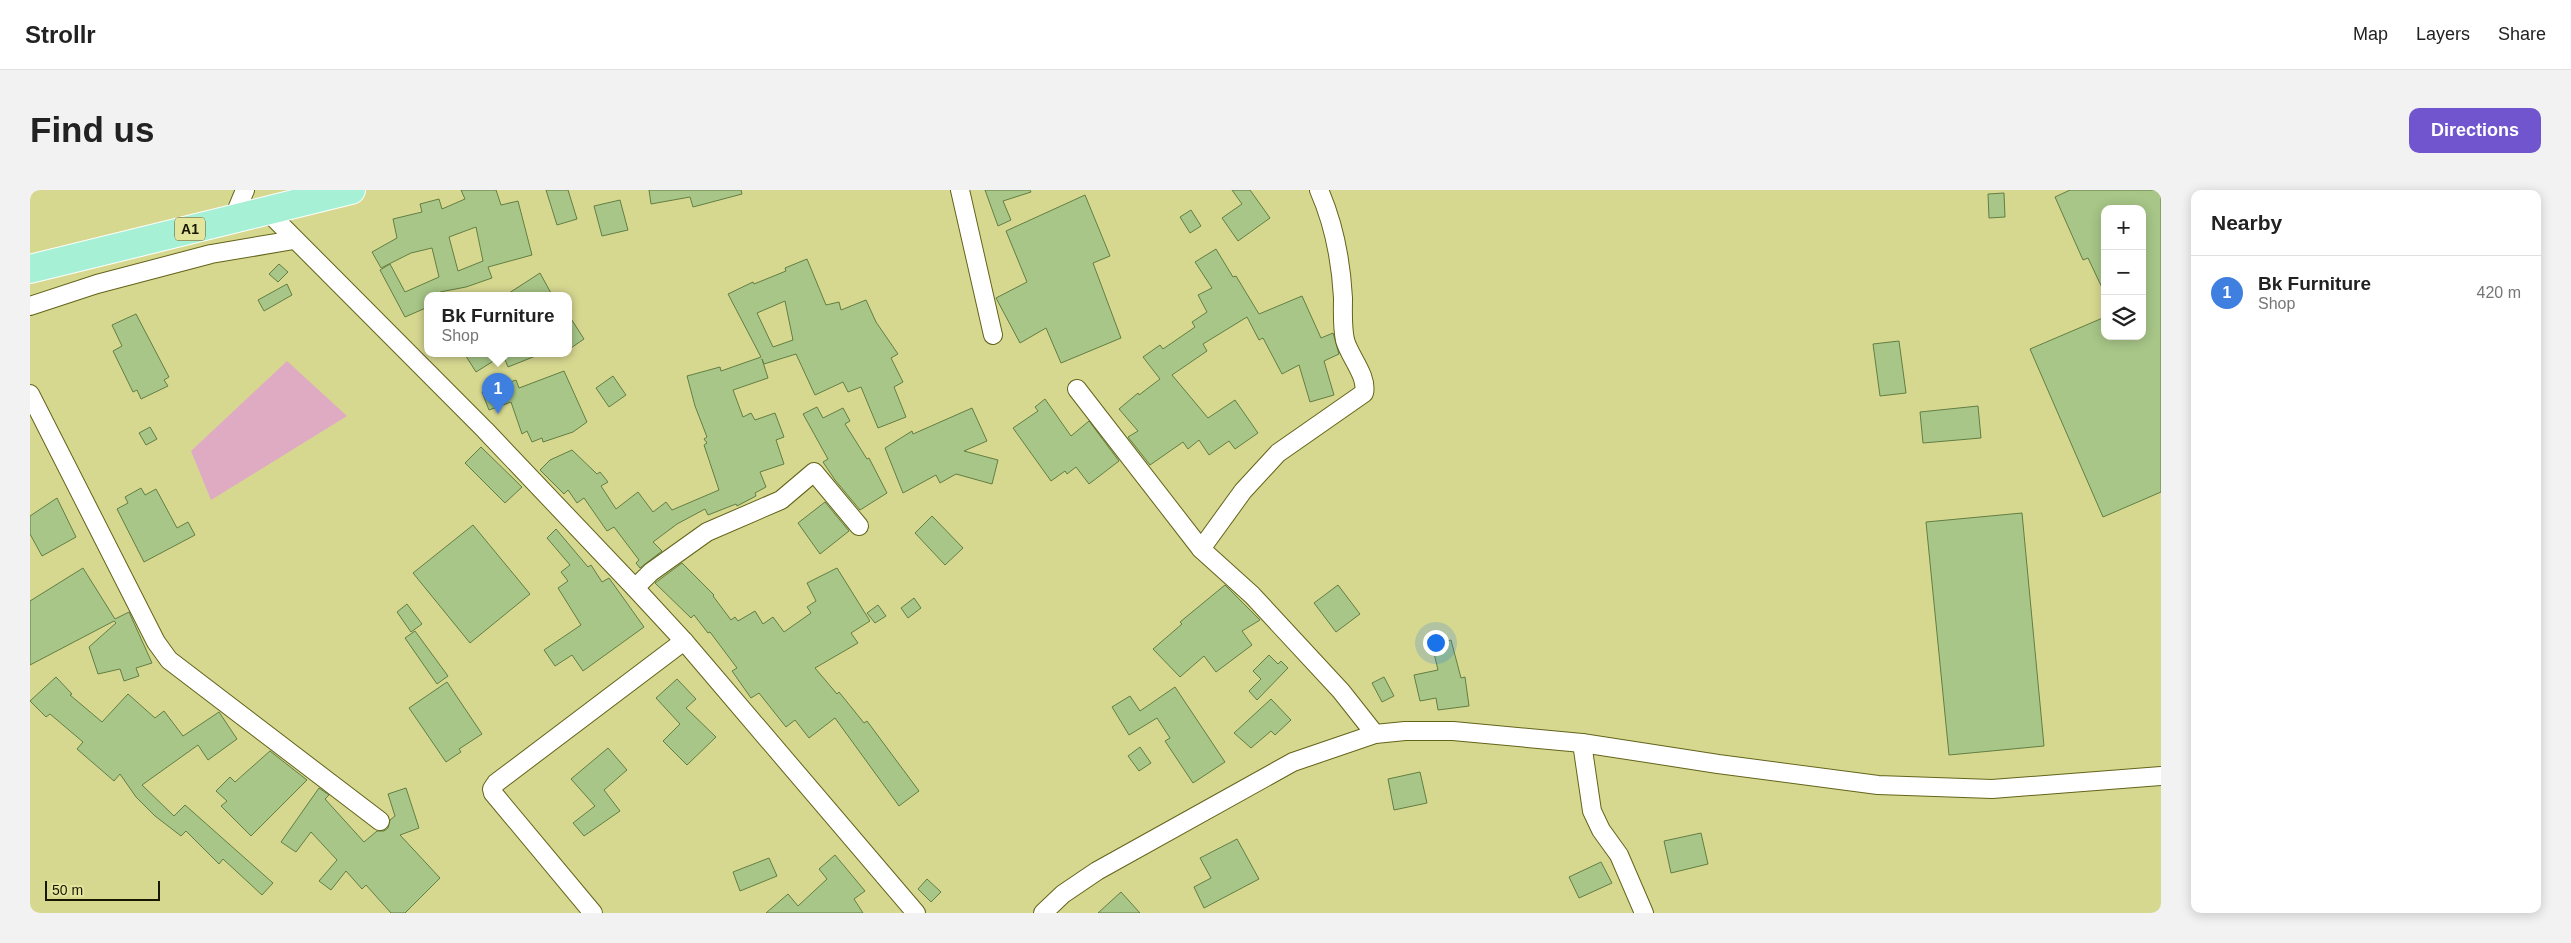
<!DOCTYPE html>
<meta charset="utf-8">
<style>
:root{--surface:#fff;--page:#f2f2f2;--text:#222;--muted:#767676;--line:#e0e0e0;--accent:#7055cf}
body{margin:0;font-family:Arial,sans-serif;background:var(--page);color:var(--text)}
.controls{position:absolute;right:15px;top:15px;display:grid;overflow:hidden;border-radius:10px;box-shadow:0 2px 12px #0003}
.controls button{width:45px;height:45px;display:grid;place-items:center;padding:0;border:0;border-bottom:1px solid var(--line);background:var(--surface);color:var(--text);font:25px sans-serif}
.scale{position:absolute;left:15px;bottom:12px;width:115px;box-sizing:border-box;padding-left:5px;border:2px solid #181700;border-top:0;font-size:14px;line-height:18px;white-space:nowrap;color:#181700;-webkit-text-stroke:4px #e4e59d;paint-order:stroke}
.you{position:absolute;left:1405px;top:452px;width:18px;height:18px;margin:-12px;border:4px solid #fff;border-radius:50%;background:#1a73e8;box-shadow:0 0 0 8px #1a73e833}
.badge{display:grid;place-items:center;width:32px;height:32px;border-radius:50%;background:var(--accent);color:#fff;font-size:16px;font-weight:700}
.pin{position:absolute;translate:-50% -41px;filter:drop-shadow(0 1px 2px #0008)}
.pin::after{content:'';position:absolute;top:26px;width:18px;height:15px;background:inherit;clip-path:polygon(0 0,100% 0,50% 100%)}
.popup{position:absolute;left:394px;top:102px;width:148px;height:65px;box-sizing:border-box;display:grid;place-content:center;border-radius:10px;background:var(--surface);filter:drop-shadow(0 1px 4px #0005);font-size:16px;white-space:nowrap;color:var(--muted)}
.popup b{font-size:19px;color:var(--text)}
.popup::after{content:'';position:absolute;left:50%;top:100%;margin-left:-10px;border:10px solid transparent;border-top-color:var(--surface)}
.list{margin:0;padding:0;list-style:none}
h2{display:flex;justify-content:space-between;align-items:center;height:65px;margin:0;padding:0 20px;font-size:21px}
h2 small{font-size:16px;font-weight:400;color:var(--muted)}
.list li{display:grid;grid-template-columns:32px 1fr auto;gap:15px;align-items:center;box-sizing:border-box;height:75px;padding:0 20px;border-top:1px solid var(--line)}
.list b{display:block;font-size:19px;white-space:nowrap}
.list p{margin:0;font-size:16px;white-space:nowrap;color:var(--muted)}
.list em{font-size:16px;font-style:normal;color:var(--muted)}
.icon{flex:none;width:28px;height:28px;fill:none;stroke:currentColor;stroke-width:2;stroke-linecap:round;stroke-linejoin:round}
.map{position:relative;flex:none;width:2131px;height:723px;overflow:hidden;border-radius:10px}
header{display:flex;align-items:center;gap:30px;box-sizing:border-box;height:70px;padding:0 25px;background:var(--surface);border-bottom:1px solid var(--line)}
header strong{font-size:24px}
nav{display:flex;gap:28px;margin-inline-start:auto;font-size:18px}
.intro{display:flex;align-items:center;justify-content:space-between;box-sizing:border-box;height:120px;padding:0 30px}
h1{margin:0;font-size:35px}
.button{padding:12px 22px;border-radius:10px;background:var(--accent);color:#fff;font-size:18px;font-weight:700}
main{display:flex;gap:30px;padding:0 30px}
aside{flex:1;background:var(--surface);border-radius:10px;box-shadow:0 2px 12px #0003}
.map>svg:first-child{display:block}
.pitch{fill:#deabc3}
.building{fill:#a8c688;stroke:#637e42;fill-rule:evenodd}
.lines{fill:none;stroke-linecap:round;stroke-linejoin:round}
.minor-casing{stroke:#63631a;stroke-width:20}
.trunk-casing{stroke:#fff;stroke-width:30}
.minor{stroke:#fff;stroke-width:18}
.trunk{stroke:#a6f0d6;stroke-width:28}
.labels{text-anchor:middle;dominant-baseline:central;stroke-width:4;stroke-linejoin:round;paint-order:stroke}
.shield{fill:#e4e59d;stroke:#55552f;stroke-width:1}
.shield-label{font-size:14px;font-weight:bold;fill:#181700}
</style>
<header>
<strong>Strollr</strong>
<nav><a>Map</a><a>Layers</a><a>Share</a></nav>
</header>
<div class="intro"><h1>Find us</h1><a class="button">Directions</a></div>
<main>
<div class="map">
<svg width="2131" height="723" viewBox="0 0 2131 723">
<rect width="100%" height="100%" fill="#d7d890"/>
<path class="pitch" d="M257 171 317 226 181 310 161 261Z"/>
<g class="building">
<path d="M431 0H466L471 15 488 11 502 65 458 77 462 88 436 97 410 102 411 105H398V117L375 127 350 80 360 74 375 102 409 87 402 58 381 63 351 78 342 62 367 48 363 29 392 22 390 14 409 9 412 19 435 9ZM446 37 453 71 428 81 419 47Z"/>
<path d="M516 0H538L547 29 527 35Z"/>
<path d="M619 0H711L712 4 663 17 660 7 621 14Z"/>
<path d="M955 0H1000L1001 2 973 11 981 30 968 36Z"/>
<path d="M1202 0H1220L1240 28 1208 51 1192 28 1212 14Z"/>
<path d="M2040 0H2131V302L2073 327 2000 159 2075 127V146H2112V19H2075V104L2058 68 2053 70 2025 7Z"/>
<path d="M1974 3 1975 27 1959 28 1958 4Z"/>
<path d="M1055 5 1080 66 1063 73 1091 148 1031 173 1016 138 990 153 966 108 997 92 976 41Z"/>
<path d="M590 10 598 40 572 46 564 16Z"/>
<path d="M1161 20 1171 36 1160 43 1150 27Z"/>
<path d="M1186 59 1203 87 1206 86 1229 124 1272 106 1291 148 1303 143 1309 164 1294 171 1304 205 1280 212 1269 175 1252 184 1233 148 1229 150 1217 127 1173 154 1177 161 1142 185 1178 228 1205 210 1228 243 1205 259 1199 251 1179 265 1169 250 1158 259 1153 252 1120 275 1098 247 1108 241 1089 219 1108 203 1109 205 1130 189 1113 167 1130 155 1133 159 1165 137 1162 132 1177 122 1168 105 1182 98 1165 72Z"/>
<path d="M777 69 796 115 809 112 811 120 836 110 846 132 868 164 861 168 873 192 864 197 876 227 848 238 831 197 818 202 813 192 785 205 766 164 734 174 732 169 738 188 703 200 713 227 721 223 725 230 745 223 754 247 746 250 754 274 730 282 736 297 725 303 726 306 707 316 706 314 678 325 675 319 647 334 623 352 632 361 610 378 606 373 609 370 584 337 577 341 554 308 547 313 538 300 534 304 510 280 520 270 542 260 567 284 570 282 578 292 571 296 586 319 608 302 623 322 636 312 642 320 689 300 674 255 677 253 674 249 677 247 665 216 657 186 690 177 691 181 731 167 698 104 723 92 724 94 756 81 755 78ZM755 111 763 150 743 157 727 123Z"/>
<path d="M249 74 258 82 248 92 239 84Z"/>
<path d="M510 83 522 105H476Z"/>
<path d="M257 94 262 105 234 121 228 110Z"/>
<path d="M106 124 139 187 134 190 138 196 111 209 107 200 103 202 83 161 92 156 82 135Z"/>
<path d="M538 124 554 149 538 160Z"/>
<path d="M1869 151 1876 203 1850 206 1843 154Z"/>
<path d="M434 163H513L478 177 473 165 446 182Z"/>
<path d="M534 181 557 232 543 242 513 252 512 248 502 252 497 241 492 244 481 212 459 220 452 202 486 190 489 198Z"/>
<path d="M583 186 596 205 579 217 566 198Z"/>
<path d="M1015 209 1041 246 1059 231 1089 271 1059 294 1046 277 1037 284 1035 281 1021 291 983 238 1008 221 1005 217Z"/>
<path d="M1948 216 1951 248 1893 253 1890 222Z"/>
<path d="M787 217 793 228 813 218 820 231 815 234 837 269 839 268 857 303 830 320 805 290 793 272 798 269 773 224Z"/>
<path d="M942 218 957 251 934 261 968 270 962 294 926 284 910 293 906 285 873 303 855 258 882 241 883 244Z"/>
<path d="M120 237 127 249 116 255 109 243Z"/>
<path d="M451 257 492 297 475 313 435 273Z"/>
<path d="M111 298 115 305 126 299 147 338 158 332 165 345 114 372 87 319 98 313 95 307Z"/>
<path d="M27 308 46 347 12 366 0 344V326Z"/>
<path d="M795 312 819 341 790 364 768 333Z"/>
<path d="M1992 323 2014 556 1919 565 1896 332Z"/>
<path d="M902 326 933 358 915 375 885 343Z"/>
<path d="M443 335 500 404 440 453 383 383Z"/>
<path d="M526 339 558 377 561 375 572 392 579 388 614 437 553 481 542 465 525 476 514 460 551 435 528 398 538 391 531 382 540 375 517 348Z"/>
<path d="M652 373 684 405 683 406 701 430 705 427 708 431 725 421 733 434 743 427 754 442 781 423 777 417 786 411 777 393 807 378 840 431 821 443 828 453 785 478 807 504 809 502 834 533 837 531 889 601 869 616 805 528 779 548 765 530 756 537 729 503 721 508 702 481 707 478 680 442 678 443 664 425 661 428 625 393Z"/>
<path d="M53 378 85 429 99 422 122 473 106 478 109 486 94 491 90 479 68 484 59 457 86 433 84 431 0 475V411Z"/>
<path d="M1195 395 1230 430 1212 441 1222 455 1186 482 1174 466 1150 487 1123 459 1152 434 1150 432Z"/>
<path d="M1308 395 1330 424 1306 442 1284 413Z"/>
<path d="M884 408 891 418 878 428 871 418Z"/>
<path d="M377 414 392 434 381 442 367 422Z"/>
<path d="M848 415 856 426 845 433 837 423Z"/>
<path d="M385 441 418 486 407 494 375 448Z"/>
<path d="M1421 450 1431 488 1435 487 1439 516 1408 520 1406 508 1390 511 1384 485 1408 480 1402 455Z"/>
<path d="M1239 465 1248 474 1251 471 1258 478 1227 510 1219 501 1231 489 1223 481Z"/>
<path d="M26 487 42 504 40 505 72 532 98 504 125 528 134 521 153 546 189 522 207 549 178 570 168 555 112 595 144 626 155 615 243 693 232 705 193 669 189 674 156 641 151 646 125 626 106 607 90 584 84 591 47 559 53 552 20 524 16 527 0 511Z"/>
<path d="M1354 487 1364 506 1352 512 1342 493Z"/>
<path d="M647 489 666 509 656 518 686 547 657 575 633 551 650 534 626 508Z"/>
<path d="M417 492 452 544 429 559 431 562 416 572 379 518Z"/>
<path d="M1145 497 1195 572 1163 593 1135 551 1140 548 1127 528 1099 545 1082 517 1100 506 1110 521Z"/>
<path d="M1241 509 1261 530 1245 545 1241 541 1221 558 1204 543Z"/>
<path d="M1110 557 1121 573 1109 581 1098 566Z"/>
<path d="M578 558 597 580 574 600 590 621 554 646 543 633 565 616 541 589Z"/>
<path d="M240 561 277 590 221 646 191 616 197 611 186 601 200 587 205 592Z"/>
<path d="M1390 582 1397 613 1364 620 1358 589Z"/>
<path d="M289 598 299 605 295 609 334 652 347 641H354L358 638 360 630 365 626 358 604 376 598 389 638 370 645 410 688 375 723H361L336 695 332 699 316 681 301 700 289 691 307 670 281 642 266 662 251 652Z"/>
<path d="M1671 643 1678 674 1641 683 1634 651Z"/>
<path d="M1207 649 1229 689 1174 718 1164 697 1181 688 1170 668Z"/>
<path d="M805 665 835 701 824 709 833 723H736L758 704 768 716 797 689 789 679Z"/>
<path d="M739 668 747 686 710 701 703 682Z"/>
<path d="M1571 672 1582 693 1549 708 1539 687Z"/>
<path d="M897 689 911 702 901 712 888 699Z"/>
<path d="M1091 702 1110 723H1068Z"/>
</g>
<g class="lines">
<g class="minor-casing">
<g id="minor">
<path d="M930 0 963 145"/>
<path d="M237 21 455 240 605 398 654 451 886 723"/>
<path d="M203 29 215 0"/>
<path d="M0 116 67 94 181 64 264 50"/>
<path d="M1047 199 1171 359 1222 405 1311 501 1345 544"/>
<path d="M0 204 126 452 139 470 350 631"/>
<path d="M1171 359 1213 301 1248 263 1334 203C1338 186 1319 166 1315 150 1312 136 1313 122 1313 108 1311 71 1304 34 1289 0"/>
<path d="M605 398 621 382 677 342 751 310 784 282 829 336"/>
<path d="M1552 553 1562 621 1571 640 1589 665 1614 723"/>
<path d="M563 723 463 603 462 599 466 593 654 451"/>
<path d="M1013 723 1033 704 1067 681 1263 572 1345 544 1375 541H1423L1552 553 1688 574 1848 595 1962 599 2131 586"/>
</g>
</g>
<g class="trunk-casing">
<path id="trunk" d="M0 79 321 0"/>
</g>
<use href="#minor" class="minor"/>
<use href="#trunk" class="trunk"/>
</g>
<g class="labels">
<rect class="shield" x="145" y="27.5" width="30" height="23" rx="4"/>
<g class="shield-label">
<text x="160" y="39">A1</text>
</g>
</g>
</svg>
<div class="controls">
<button>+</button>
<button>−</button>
<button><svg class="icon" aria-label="layers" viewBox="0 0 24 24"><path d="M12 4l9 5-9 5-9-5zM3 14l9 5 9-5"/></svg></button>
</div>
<div class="scale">50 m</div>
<div class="you"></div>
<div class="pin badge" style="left:468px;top:224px;background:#3f7fe0">1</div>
<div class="popup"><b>Bk Furniture</b>Shop</div>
</div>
<aside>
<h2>Nearby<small></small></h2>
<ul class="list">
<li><span class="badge" style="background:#3f7fe0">1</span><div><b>Bk Furniture</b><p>Shop</p></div><em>420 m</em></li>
</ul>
</aside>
</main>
